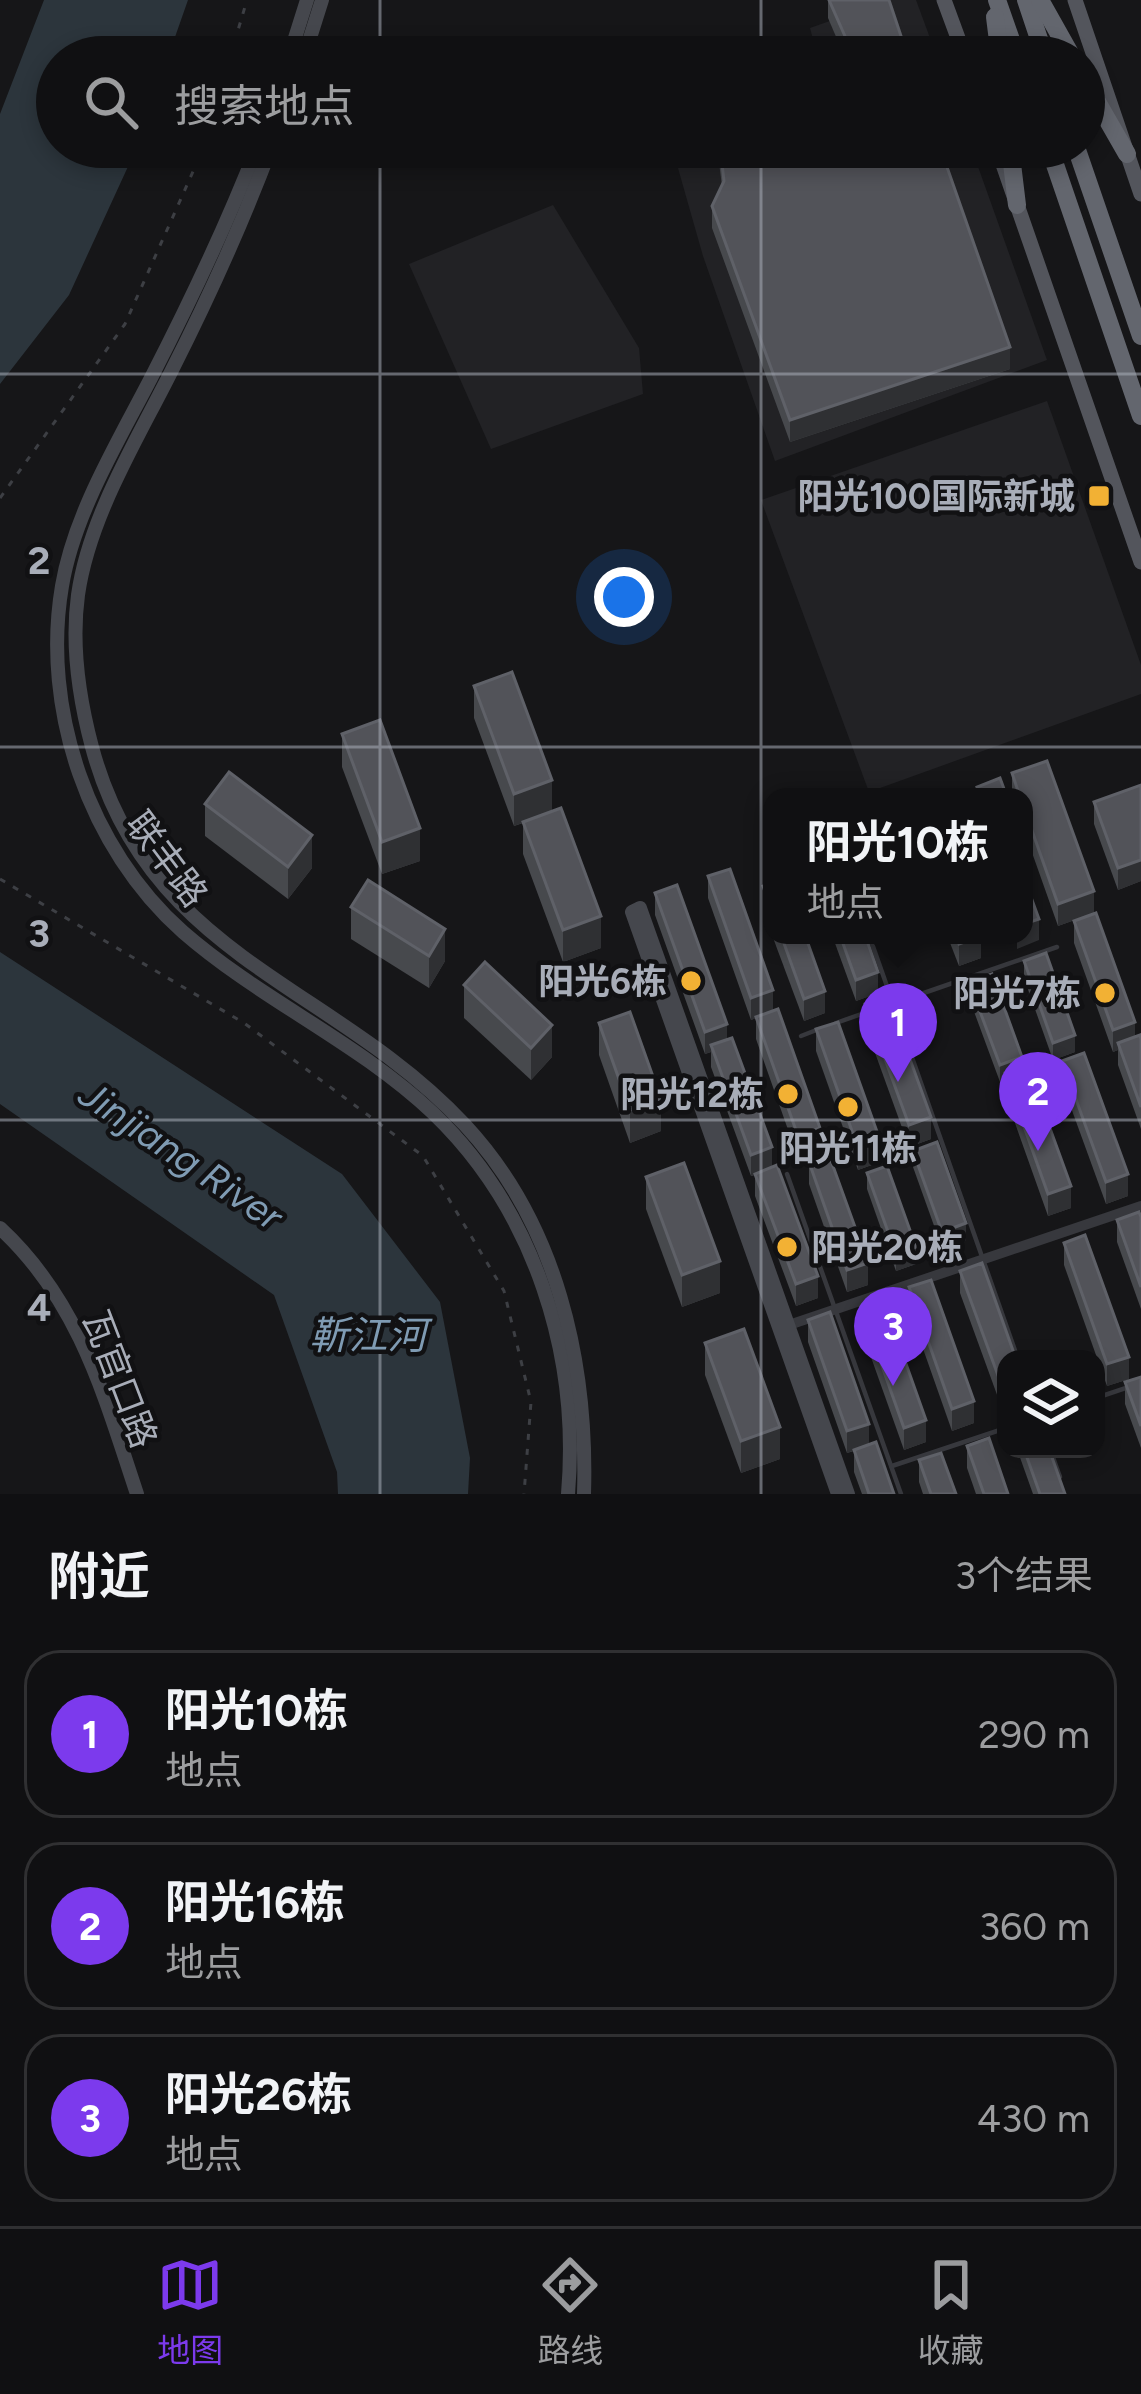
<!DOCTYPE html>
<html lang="zh">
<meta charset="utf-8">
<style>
:root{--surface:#101012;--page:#19191b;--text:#f1f3f6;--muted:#9c9d9f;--line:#303032;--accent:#7c3aed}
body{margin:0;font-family:Figtree,"Noto Sans SC",sans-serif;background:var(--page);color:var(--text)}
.controls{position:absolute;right:36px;bottom:36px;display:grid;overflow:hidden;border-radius:24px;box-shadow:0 6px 18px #0003}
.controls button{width:108px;height:108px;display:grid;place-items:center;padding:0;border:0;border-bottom:3px solid var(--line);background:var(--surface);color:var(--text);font:60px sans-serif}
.you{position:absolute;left:624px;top:597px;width:42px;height:42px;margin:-30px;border:9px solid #fff;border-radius:50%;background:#1a73e8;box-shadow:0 0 0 18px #1a73e833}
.badge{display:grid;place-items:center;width:78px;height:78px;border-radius:50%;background:var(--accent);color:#fff;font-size:39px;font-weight:700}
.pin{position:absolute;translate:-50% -99px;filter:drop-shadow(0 3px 6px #0008)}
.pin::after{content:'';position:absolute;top:63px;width:42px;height:36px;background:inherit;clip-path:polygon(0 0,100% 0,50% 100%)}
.popup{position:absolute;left:763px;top:788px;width:270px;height:156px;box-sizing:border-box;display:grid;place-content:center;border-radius:24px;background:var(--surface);filter:drop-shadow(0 3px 9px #0005);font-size:39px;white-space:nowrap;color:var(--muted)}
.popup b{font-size:45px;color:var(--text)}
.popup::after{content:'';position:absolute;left:50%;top:100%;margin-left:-24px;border:24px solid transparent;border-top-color:var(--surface)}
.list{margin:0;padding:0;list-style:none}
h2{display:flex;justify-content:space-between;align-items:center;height:156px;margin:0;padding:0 48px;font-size:51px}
h2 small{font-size:39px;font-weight:400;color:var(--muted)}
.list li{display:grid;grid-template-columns:78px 1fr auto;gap:36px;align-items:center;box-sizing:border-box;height:168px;margin:0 24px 24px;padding:0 24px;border:3px solid var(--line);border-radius:36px}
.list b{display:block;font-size:45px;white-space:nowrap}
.list p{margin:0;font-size:39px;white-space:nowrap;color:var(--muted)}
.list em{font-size:39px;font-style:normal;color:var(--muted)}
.icon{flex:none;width:66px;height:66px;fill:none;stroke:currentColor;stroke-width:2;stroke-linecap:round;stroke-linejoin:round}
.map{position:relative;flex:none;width:1141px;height:1494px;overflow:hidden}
.search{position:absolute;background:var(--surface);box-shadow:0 6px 18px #0003;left:36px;right:36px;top:36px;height:132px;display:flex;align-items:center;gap:30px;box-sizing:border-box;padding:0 42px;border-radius:66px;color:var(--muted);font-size:45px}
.sheet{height:732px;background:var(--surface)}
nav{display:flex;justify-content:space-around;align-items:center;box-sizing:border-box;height:168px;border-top:3px solid var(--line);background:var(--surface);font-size:33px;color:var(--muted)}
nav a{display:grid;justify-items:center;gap:6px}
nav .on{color:var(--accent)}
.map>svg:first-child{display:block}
.built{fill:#222225}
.water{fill:#2c353c}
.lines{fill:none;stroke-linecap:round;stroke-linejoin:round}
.path{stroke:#3d3f44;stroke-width:3;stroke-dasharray:6 9;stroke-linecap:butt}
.lane{stroke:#37383d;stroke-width:4.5}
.street{stroke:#37383d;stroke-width:10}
.secondary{stroke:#45474d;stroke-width:14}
.primary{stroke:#53555c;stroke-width:15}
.highway{stroke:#63666e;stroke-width:18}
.wall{fill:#47494d}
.shaded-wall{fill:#2f3033}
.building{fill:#525359;stroke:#5f6168;stroke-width:3}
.grid{fill:none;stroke:#a8adb8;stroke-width:3;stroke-opacity:0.55}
.poi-dot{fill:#f2b134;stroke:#111113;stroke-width:4.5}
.labels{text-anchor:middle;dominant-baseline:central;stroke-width:9;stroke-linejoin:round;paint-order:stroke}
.poi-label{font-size:36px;font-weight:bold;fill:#a8adb8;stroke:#111113;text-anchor:end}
.street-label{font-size:36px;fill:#a8adb8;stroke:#111113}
.water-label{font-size:39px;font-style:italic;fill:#7f9bb3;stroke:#111113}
.grid-label{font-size:39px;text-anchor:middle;font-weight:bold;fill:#a8adb8;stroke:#111113;stroke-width:9;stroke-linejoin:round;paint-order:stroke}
</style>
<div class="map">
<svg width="1141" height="1494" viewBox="0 0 1141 1494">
<rect width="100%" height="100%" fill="#161618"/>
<g class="built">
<path d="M889 0H916L937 57H818L810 28Z"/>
<path d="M672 147H971L1047 360 775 461 703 256Z"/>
<path d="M553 205 639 348 643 394 491 449 409 264Z"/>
<path d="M1047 401 1141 665V694L869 792 761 500Z"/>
</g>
<g class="water">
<path d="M44 0H188L168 57H57V147H137L69 295 0 384V114Z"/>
<path d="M0 952 342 1174 440 1302 470 1458 468 1494H338L337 1472 274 1295 0 1104Z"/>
</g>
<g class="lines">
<g class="path">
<path d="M230 57 247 0"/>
<path d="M0 498 125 324 204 147"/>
<path d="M0 879 244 1023 423 1156 504 1291 531 1402 524 1494"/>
</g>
<g class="lane">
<path d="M869 935 1018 1359"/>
<path d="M892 1004 1057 947"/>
<path d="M836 1023 870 1011"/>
<path d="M801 1036 819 1029"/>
<path d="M787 1174 901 1494"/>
<path d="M1096 1398 1141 1383"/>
<path d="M1050 1449 1060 1477"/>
<path d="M892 1466 1006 1428"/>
</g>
<path class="street" d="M786 1326 1141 1206"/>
<g class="secondary">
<path d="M289 57 307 0"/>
<path d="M304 57 322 0"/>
<path d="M257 147C226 227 190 302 151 378 118 442 74 514 62 586 41 709 89 849 183 932 261 1000 358 1042 433 1113 535 1211 580 1355 568 1494"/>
<path d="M271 147C242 224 209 297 172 370 137 440 89 517 78 595 71 646 79 698 92 747 148 958 334 984 465 1125 557 1224 588 1362 584 1494"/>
<path d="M0 1228C79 1301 104 1395 137 1494"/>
<path d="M838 1494 632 912 640 908 848 1494"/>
</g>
<g class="primary">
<path d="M944 0 965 57"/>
<path d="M1075 0 1141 194"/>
<path d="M997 147 1141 562"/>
</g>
<g class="highway">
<path d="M997 0 1017 57"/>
<path d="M1026 0 1045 57"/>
<path d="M1040 0 1072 57"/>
<path d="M995 17 1000 57"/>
<path d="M1084 79 1127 154"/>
<path d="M1010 147 1017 205"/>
<path d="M1049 147 1141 416"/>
<path d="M1076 147 1141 336"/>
</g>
</g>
<g class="wall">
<path d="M828 0H889L908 57 840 46 828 18Z"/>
<path d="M717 147H940L1010 369 790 442 712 228V206L722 186Z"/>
<path d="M474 686 552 811 601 948 563 962 523 854V823L514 826 474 718Z"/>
<path d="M342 734 420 861 382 874 342 767Z"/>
<path d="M1012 773 1094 913 1058 926 1024 830V797H1012Z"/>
<path d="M1141 785V881L1118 890 1094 824V802Z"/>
<path d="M205 804 312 868 288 899 205 836Z"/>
<path d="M708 876 773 1011 820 1150 798 1158 756 1039V1018L751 1020 708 898Z"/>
<path d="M772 882V934L763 908V886Z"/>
<path d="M655 893 727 1039 818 1298 796 1306 755 1196V1175L751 1176 711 1067V1052L705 1054 655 915Z"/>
<path d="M351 907 445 961 429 988 351 939Z"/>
<path d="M1074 921 1135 1037 1141 1039V1129L1118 1065V1050L1113 1052 1074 943Z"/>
<path d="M772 935H805L825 1013 804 1021Z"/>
<path d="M832 935H865L878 993 856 1001Z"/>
<path d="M947 935H980L981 958 959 966Z"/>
<path d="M1024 961 1075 1052 1053 1060 1024 978Z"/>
<path d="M969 982 1022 1067 1071 1208 1048 1216 1005 1095V1080L1000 1082 969 998Z"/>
<path d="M464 985 552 1057 531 1080 464 1018Z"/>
<path d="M865 1004 931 1139 909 1147 865 1025Z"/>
<path d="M599 1023 661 1131 630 1143 599 1055Z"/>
<path d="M816 1029 880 1162 858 1170 816 1051Z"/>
<path d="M1062 1061 1128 1196 1106 1204 1062 1083Z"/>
<path d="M913 1151 966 1240 942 1248 913 1167Z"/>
<path d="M809 1162 868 1285 847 1292 809 1184Z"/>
<path d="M867 1173 916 1264 896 1271 867 1189Z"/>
<path d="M646 1177 720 1293 682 1307 646 1209Z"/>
<path d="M1141 1217V1309L1117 1242V1220Z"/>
<path d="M1064 1243 1129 1379 1107 1386 1064 1265Z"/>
<path d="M960 1271 1006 1359V1413L1004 1414 960 1293Z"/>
<path d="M909 1287 974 1423 952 1431 909 1309Z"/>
<path d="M861 1307 926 1442 904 1450 861 1329Z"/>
<path d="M808 1320 869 1444 894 1494H862L854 1472V1451L847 1453 808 1342Z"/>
<path d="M705 1343 780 1459 741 1473 705 1375Z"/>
<path d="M1141 1377V1448L1125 1404V1382Z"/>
<path d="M967 1446 1008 1494H976L967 1468Z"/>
<path d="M1017 1449H1049L1065 1494H1033Z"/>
<path d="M919 1460 956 1494H923L919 1482Z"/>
</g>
<g class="shaded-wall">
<path d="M1010 347V369L790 442V420Z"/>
<path d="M552 780V812L514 826V794Z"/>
<path d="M420 828V861L382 874V842Z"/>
<path d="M312 835V868L288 899V867Z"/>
<path d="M1141 860V881L1118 890V868Z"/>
<path d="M1094 891V913L1058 926V904Z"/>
<path d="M601 916V948L563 962V930Z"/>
<path d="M1039 919V940L1017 949V935H1024V924Z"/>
<path d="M445 929V961L429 988V956Z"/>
<path d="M981 936V958L959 966V944Z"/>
<path d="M878 972V993L856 1001V980Z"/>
<path d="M773 990V1012L751 1020V998Z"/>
<path d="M825 991V1013L804 1021V999Z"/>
<path d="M1135 1022V1044L1118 1043V1050L1113 1052V1030Z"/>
<path d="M727 1024V1046L711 1045V1052L705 1054V1032Z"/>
<path d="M552 1025V1057L531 1080V1048Z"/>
<path d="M1075 1035V1052L1053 1060V1043Z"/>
<path d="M1022 1057V1074L1005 1073V1080L1000 1082V1065Z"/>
<path d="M661 1099V1131L630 1143V1110Z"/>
<path d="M931 1117V1139L909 1147V1125Z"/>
<path d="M820 1128V1150L798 1158V1136Z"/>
<path d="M880 1140V1162L858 1170V1148Z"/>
<path d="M772 1147V1169L751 1176V1155Z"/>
<path d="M1128 1174V1196L1106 1204V1182Z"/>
<path d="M1071 1186V1208L1048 1216V1194Z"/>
<path d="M966 1223V1240L942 1248V1232Z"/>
<path d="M916 1247V1264L896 1271V1254Z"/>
<path d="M720 1261V1293L682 1307V1275Z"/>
<path d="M868 1263V1285L847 1292V1270Z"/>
<path d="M818 1276V1298L796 1306V1284Z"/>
<path d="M1129 1357V1379L1107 1386V1364Z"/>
<path d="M1006 1391V1413L1004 1414V1392Z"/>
<path d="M974 1401V1423L952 1431V1409Z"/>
<path d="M926 1420V1442L904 1450V1428Z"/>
<path d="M869 1424V1445L847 1453V1431Z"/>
<path d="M780 1427V1459L741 1473V1441Z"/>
</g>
<g class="building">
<path d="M829 0H889L908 57H804L848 43Z"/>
<path d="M720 147H940L1010 347 790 420 712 206 724 181Z"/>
<path d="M512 672 552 780 514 794 474 686Z"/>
<path d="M380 720 420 828 382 842 342 734Z"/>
<path d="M1047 761 1094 891 1058 904 1024 808V797H1020L1012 773Z"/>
<path d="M229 772 312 835 288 867 205 804Z"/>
<path d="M1000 778 1007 797H981L977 787Z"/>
<path d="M1141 785V860L1118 868 1094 802Z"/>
<path d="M561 808 601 916 563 930 523 822Z"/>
<path d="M730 869 773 990 751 998 708 876Z"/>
<path d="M1024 878 1039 919 1024 924Z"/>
<path d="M368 880 445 929 429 956 351 907Z"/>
<path d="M772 882V912L763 886Z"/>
<path d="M677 885 727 1024 705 1032 655 893Z"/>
<path d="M1096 913 1135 1022 1113 1030 1074 921Z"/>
<path d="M781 935H805L825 991 804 999Z"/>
<path d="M840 935H865L878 972 856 980Z"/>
<path d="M956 935H980L981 936 959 944Z"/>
<path d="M1046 953 1075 1035 1053 1043 1024 961Z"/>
<path d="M485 962 552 1025 531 1048 464 985Z"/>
<path d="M992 974 1022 1057 1000 1065 969 982Z"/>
<path d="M887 996 931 1117 909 1125 865 1004Z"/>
<path d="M778 1009 820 1128 798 1136 756 1017Z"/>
<path d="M630 1012 661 1099 630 1110 599 1023Z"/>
<path d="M838 1022 880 1140 858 1148 816 1029Z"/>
<path d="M1140 1035 1141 1039V1107L1118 1043Z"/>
<path d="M732 1038 772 1147 751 1155 711 1045Z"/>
<path d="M1084 1053 1128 1174 1106 1182 1062 1061Z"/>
<path d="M1027 1065 1071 1186 1048 1194 1005 1073Z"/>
<path d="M937 1142 966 1223 942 1232 913 1151Z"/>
<path d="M829 1155 868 1263 847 1270 809 1162Z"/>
<path d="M684 1163 720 1261 682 1275 646 1177Z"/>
<path d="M777 1165 818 1276 796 1284 755 1174Z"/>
<path d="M887 1166 916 1247 896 1254 867 1173Z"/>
<path d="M1139 1212 1141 1217V1287L1117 1220Z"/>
<path d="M1085 1235 1129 1357 1107 1364 1064 1243Z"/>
<path d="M982 1263 1016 1359H1006V1391L1004 1392 960 1271Z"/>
<path d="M931 1280 974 1401 952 1409 909 1287Z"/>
<path d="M883 1299 926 1420 904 1428 861 1307Z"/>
<path d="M830 1312 869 1424 847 1431 808 1320Z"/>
<path d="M744 1329 780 1427 741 1441 705 1343Z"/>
<path d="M1141 1377V1426L1125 1382Z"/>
<path d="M989 1438 1008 1494H984L967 1446Z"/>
<path d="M876 1442 894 1494H869L854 1450Z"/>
<path d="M1024 1449H1049L1065 1494H1040Z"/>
<path d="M941 1453 956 1494H931L919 1460Z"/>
</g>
<path class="grid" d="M380 0V57M761 0V57M380 147V1494M761 147V1494M0 374H1141M0 747H1141M0 1120H1141"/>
<g class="poi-dot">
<rect x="1087" y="484" width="24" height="24" rx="6"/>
<circle cx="691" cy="981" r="12"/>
<circle cx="1105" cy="993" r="12"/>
<circle cx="788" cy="1094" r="12"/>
<circle cx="848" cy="1107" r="12"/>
<circle cx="787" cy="1247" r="12"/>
</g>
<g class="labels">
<g class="poi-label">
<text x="1075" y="496">阳光100国际新城</text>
<text x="667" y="981">阳光6栋</text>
<text x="1081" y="993">阳光7栋</text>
<text x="764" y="1094">阳光12栋</text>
<text x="848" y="1148" text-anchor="middle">阳光11栋</text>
<text x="811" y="1247" text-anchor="start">阳光20栋</text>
</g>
<g class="street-label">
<text transform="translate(167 859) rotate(53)">联丰路</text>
<text transform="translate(120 1379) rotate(69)">瓦官口路</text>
</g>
<g class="water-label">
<text transform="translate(181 1155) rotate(34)">Jinjiang River</text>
<text x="368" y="1335">靳江河</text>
</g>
</g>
<g class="grid-label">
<text x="39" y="574">2</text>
<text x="39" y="947">3</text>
<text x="39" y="1321">4</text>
</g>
</svg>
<div class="controls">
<button><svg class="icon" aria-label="layers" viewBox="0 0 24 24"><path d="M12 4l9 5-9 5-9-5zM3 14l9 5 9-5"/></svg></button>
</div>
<div class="you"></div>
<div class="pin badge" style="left:898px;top:1082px">1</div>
<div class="popup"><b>阳光10栋</b>地点</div>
<div class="pin badge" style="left:1038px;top:1151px">2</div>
<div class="pin badge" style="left:893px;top:1386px">3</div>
<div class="search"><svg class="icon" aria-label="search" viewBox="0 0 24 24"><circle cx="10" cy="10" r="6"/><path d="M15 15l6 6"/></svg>搜索地点</div>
</div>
<section class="sheet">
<h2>附近<small>3个结果</small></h2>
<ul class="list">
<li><span class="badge">1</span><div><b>阳光10栋</b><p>地点</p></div><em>290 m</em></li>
<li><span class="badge">2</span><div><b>阳光16栋</b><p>地点</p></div><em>360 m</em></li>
<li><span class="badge">3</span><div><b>阳光26栋</b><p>地点</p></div><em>430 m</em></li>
</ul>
</section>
<nav>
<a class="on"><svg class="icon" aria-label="map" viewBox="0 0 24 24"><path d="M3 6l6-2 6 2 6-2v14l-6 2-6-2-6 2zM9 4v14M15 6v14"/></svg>地图</a>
<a><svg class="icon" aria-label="directions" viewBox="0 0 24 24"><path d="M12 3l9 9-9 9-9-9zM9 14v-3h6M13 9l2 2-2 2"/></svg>路线</a>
<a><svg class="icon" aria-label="saved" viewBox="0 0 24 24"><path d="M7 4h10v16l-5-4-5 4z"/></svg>收藏</a>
</nav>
